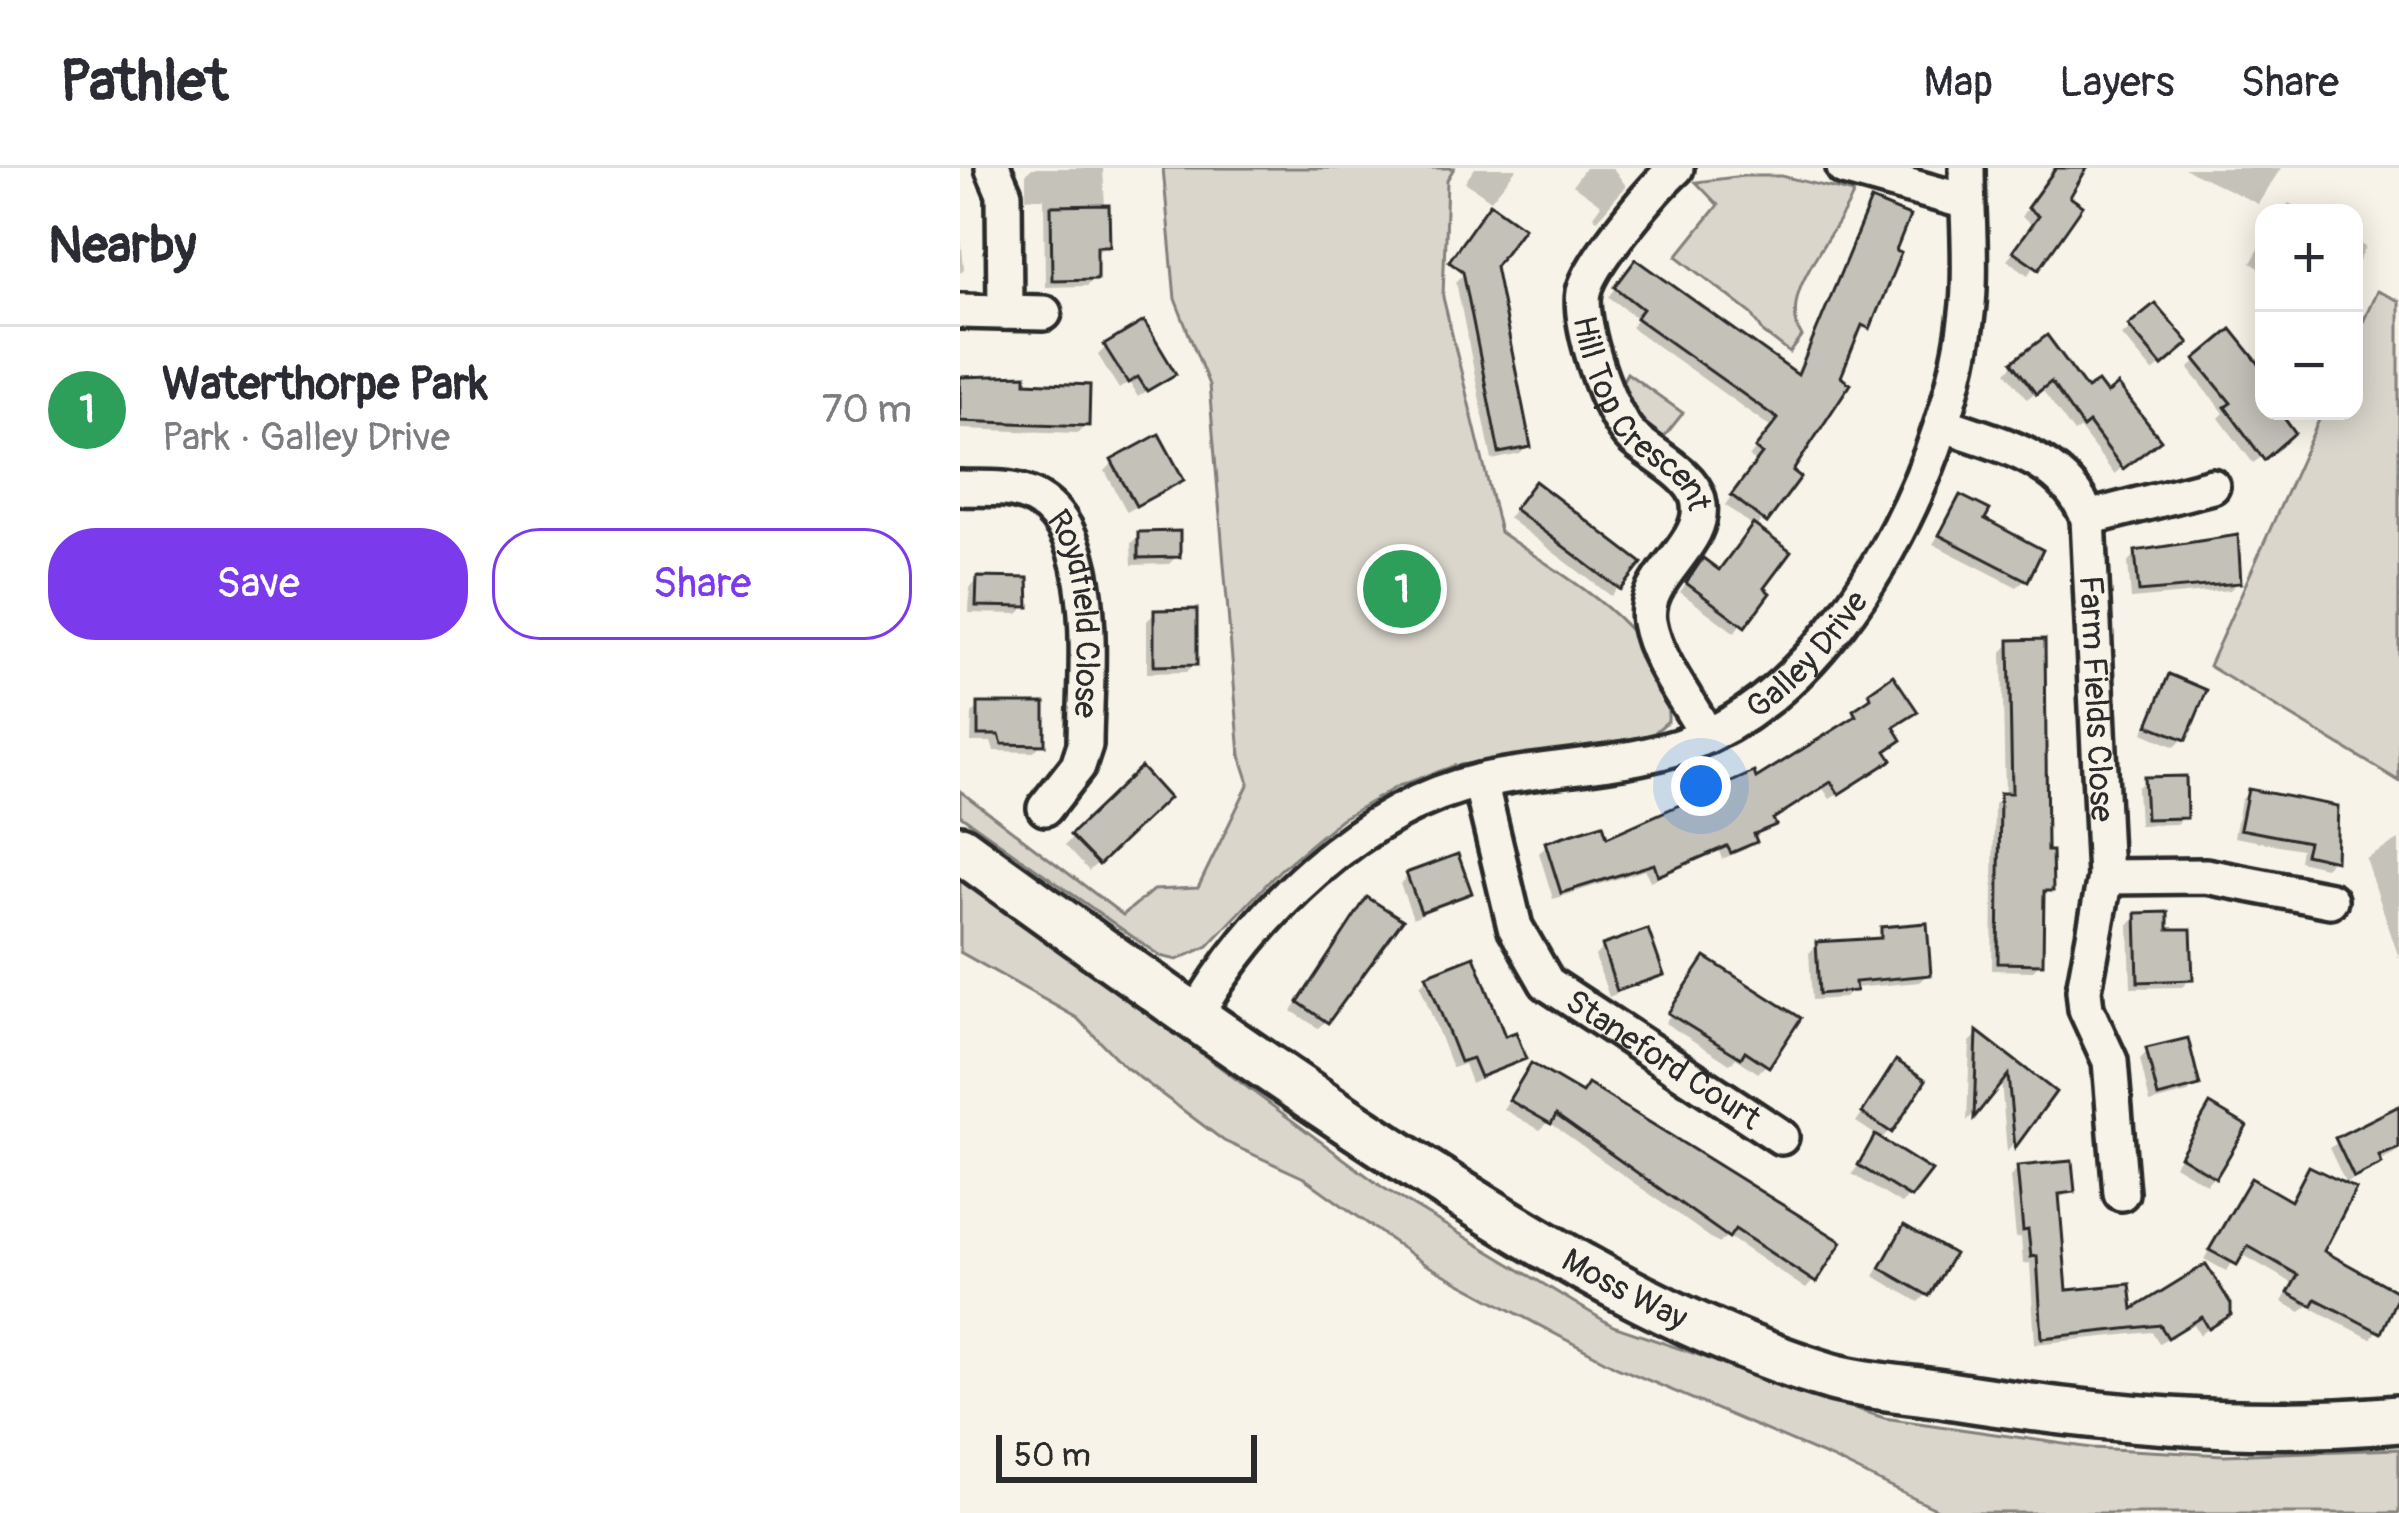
<!DOCTYPE html>
<meta charset="utf-8">
<style>
:root{--surface:#fff;--page:#f2f2f3;--text:#2b2b33;--muted:#7c7c81;--line:#e1e1e2;--accent:#7c3aed}
body{margin:0;font-family:Pangolin,sans-serif;background:var(--page);color:var(--text)}
.controls{position:absolute;right:36px;top:36px;display:grid;overflow:hidden;border-radius:24px;box-shadow:0 6px 30px #0003}
.controls button{width:108px;height:108px;display:grid;place-items:center;padding:0;border:0;border-bottom:3px solid var(--line);background:var(--surface);color:var(--text);font:60px sans-serif}
.scale{position:absolute;left:36px;bottom:30px;width:261px;box-sizing:border-box;padding-left:12px;border:6px solid #2b2b2b;border-top:0;font-size:33px;line-height:42px;white-space:nowrap;color:#2b2b2b;-webkit-text-stroke:9px #f7f3e8;paint-order:stroke}
.you{position:absolute;left:741px;top:618px;width:42px;height:42px;margin:-30px;border:9px solid #fff;border-radius:50%;background:#1a73e8;box-shadow:0 0 0 18px #1a73e833}
.badge{display:grid;place-items:center;width:78px;height:78px;border-radius:50%;background:var(--accent);color:#fff;font-size:39px;font-weight:700}
.pin{position:absolute;translate:-50% -50%;border:6px solid #fff;box-shadow:0 3px 12px #0006}
.list{margin:0;padding:0;list-style:none}
h2{display:flex;justify-content:space-between;align-items:center;height:156px;margin:0;padding:0 48px;font-size:51px}
h2 small{font-size:39px;font-weight:400;color:var(--muted)}
.list li{display:grid;grid-template-columns:78px 1fr auto;gap:36px;align-items:center;box-sizing:border-box;height:168px;padding:0 48px;border-top:3px solid var(--line)}
.list b{display:block;font-size:45px;white-space:nowrap}
.list p{margin:0;font-size:39px;white-space:nowrap;color:var(--muted)}
.list em{font-size:39px;font-style:normal;color:var(--muted)}
.actions{display:flex;gap:24px;padding:36px 48px}
.actions a{flex:1;padding:27px 0;border:3px solid var(--accent);border-radius:48px;text-align:center;font-size:42px;color:var(--accent)}
.actions .main{background:var(--accent);color:#fff}
.map{position:relative;flex:none;width:1439px;height:1345px;overflow:hidden}
header{display:flex;align-items:center;gap:72px;box-sizing:border-box;height:168px;padding:0 60px;background:var(--surface);border-bottom:3px solid var(--line)}
header strong{font-size:57px}
nav{display:flex;gap:66px;margin-inline-start:auto;font-size:42px}
main{display:flex}
aside{flex:1;background:var(--surface)}
.map>svg:first-child{display:block}
.green{fill:#dad6cc;stroke:#82807c;stroke-width:3}
.shadow{fill:#0003}
.building{fill:#c4c1b9;stroke:#2b2b2b;stroke-width:3}
.lines{fill:none;stroke-linecap:round;stroke-linejoin:round}
.street-casing{stroke:#2b2b2b;stroke-width:42}
.secondary-casing{stroke:#2b2b2b;stroke-width:54}
.street{stroke:#f7f3e8;stroke-width:33}
.secondary{stroke:#f7f3e8;stroke-width:45}
.labels{text-anchor:middle;dominant-baseline:central;stroke-width:9;stroke-linejoin:round;paint-order:stroke}
.street-label{font-size:33px;fill:#2b2b2b;stroke:#f7f3e8}
</style>
<header>
<strong>Pathlet</strong>
<nav><a>Map</a><a>Layers</a><a>Share</a></nav>
</header>
<main>
<aside>
<h2>Nearby<small></small></h2>
<ul class="list">
<li><span class="badge" style="background:#2e9e5b">1</span><div><b>Waterthorpe Park</b><p>Park · Galley Drive</p></div><em>70 m</em></li>
</ul>
<div class="actions"><a class="main">Save</a><a>Share</a></div>
</aside>
<div class="map">
<svg width="1439" height="1345" viewBox="0 0 1439 1345">
<rect width="100%" height="100%" fill="#f7f3e8"/>
<filter id="ink" filterUnits="userSpaceOnUse"><feTurbulence type="fractalNoise" baseFrequency=".00833" numOctaves="2"/><feDisplacementMap in="SourceGraphic" scale="24" xChannelSelector="R" yChannelSelector="G"/><feConvolveMatrix kernelMatrix="1 2 1 2 8 2 1 2 1" color-interpolation-filters="sRGB"/></filter>
<g filter="url(#ink)">
<g class="green">
<path d="M203 0H494L487 12 483 129 540 364C605 411 712 462 708 553L687 571 494 598 438 618 381 651 320 702 248 778 217 792 200 788 0 647V623L163 747 193 722 238 720 289 615 280 587 249 217 215 131Z"/>
<path d="M783 8H821L894 25C877 68 815 123 842 169L830 185 804 165 792 146 717 88 758 37 736 14Z"/>
<path d="M1417 123 1439 133V613L1249 498 1363 243H1394V174Z"/>
<path d="M667 205 723 245 699 275 666 246 657 223Z"/>
<path d="M0 712 49 743 422 1019 653 1158 924 1250 1132 1280 1264 1287 1439 1281V1345H984L871 1290 657 1199 463 1095 344 1010 264 973 164 898 117 850 0 784Z"/>
</g>
<g class="shadow">
<path d="M72 0H143L147 77 134 85V110L126 118 85 119 84 30H66V6Z"/>
<path d="M515 0H557L531 32 505 14Z"/>
<path d="M625 0H653L666 18 637 52 633 48 641 37 613 17Z"/>
<path d="M1093 0H1124L1069 107 1047 92 1072 57 1061 49Z"/>
<path d="M1224 0H1321L1298 36Z"/>
<path d="M911 35 907 159 895 165 796 361 799 420 775 465 720 424 736 402 758 405 794 359 765 337 797 295 789 289 812 260 671 159 677 150 649 129 669 103 835 208Z"/>
<path d="M1329 35 1346 45H1320Z"/>
<path d="M0 57 4 101 0 105Z"/>
<path d="M1304 72V103L1291 95Z"/>
<path d="M1394 72 1406 79 1394 103Z"/>
<path d="M503 107 539 134 568 278 560 286 532 292 496 114Z"/>
<path d="M1195 139 1217 183 1193 204 1162 167Z"/>
<path d="M146 179 212 205 178 229 169 214 159 221 138 187Z"/>
<path d="M1237 193 1304 243H1316L1324 273 1293 295 1259 250 1264 245 1229 201Z"/>
<path d="M1054 196 1127 226 1189 279 1154 306 1120 261 1114 265 1081 220 1067 231 1046 204Z"/>
<path d="M0 212 63 217 126 257 118 265 0 261Z"/>
<path d="M153 295 220 312 167 344 145 303Z"/>
<path d="M568 325 677 396 651 428 548 350Z"/>
<path d="M1001 331 1065 411 1057 419 973 376Z"/>
<path d="M179 367 217 388 209 396 172 397 171 375Z"/>
<path d="M1176 386 1278 414 1270 422 1171 431 1168 394Z"/>
<path d="M18 412 66 438 58 446 9 445 10 420Z"/>
<path d="M195 445 234 496 226 504 187 505V453Z"/>
<path d="M1083 474 1090 722 1081 731 1080 795 1072 803 1032 802 1034 636 1045 628 1042 484 1050 475Z"/>
<path d="M1210 509 1223 571 1215 579 1183 565Z"/>
<path d="M911 526 954 544 932 561 923 584 928 592 920 600 870 631 862 619 811 652 786 681 762 691 759 683 690 713 685 702 593 731 579 685 587 677 645 673 795 615 889 556Z"/>
<path d="M20 538 82 575 74 584 34 583 31 574H11L12 546Z"/>
<path d="M181 603 205 630 129 703 105 677Z"/>
<path d="M1185 612 1224 648 1216 656 1179 657 1177 620Z"/>
<path d="M1289 624 1373 691 1365 699 1339 693 1341 681 1274 669 1281 632Z"/>
<path d="M1439 672V790L1406 691Z"/>
<path d="M448 708 509 725 453 750 440 716Z"/>
<path d="M400 741 366 853 358 860 332 843Z"/>
<path d="M1177 748 1205 764 1230 811 1222 819 1171 820 1169 756Z"/>
<path d="M922 762 968 806 960 814 894 820 885 830 852 832 849 785 857 777 914 774Z"/>
<path d="M643 779 700 806 649 829 635 788Z"/>
<path d="M743 797 806 897 798 905 776 890 770 896 705 855Z"/>
<path d="M468 809 543 872 562 890 511 915 504 896 492 900 460 817Z"/>
<path d="M1017 867 1092 924 1047 984 1041 912 1007 953 1010 874Z"/>
<path d="M1188 883 1236 917 1228 925 1190 935 1180 891Z"/>
<path d="M936 896 929 963 919 973 949 1028 941 1036 892 1006 919 969 896 954Z"/>
<path d="M571 899 853 1113 846 1121 767 1068 759 1076 589 954 580 962 543 941Z"/>
<path d="M1439 938V982L1386 1016 1369 980Z"/>
<path d="M1250 940 1254 1008 1246 1016 1214 997Z"/>
<path d="M1058 1001 1112 1023 1096 1032 1104 1126 1170 1146H1268L1240 1167 1233 1155 1199 1175 1192 1164 1075 1176 1070 1095 1063 1096 1061 1069 1056 1070 1050 1009Z"/>
<path d="M1349 1001 1360 1085 1438 1128 1411 1171 1348 1138 1341 1144 1322 1134 1332 1115 1280 1085 1266 1103 1244 1091 1291 1014 1328 1035Z"/>
<path d="M944 1061 967 1126 959 1134 914 1108Z"/>
</g>
<g class="building">
<path d="M1096 0H1127L1110 29 1123 38 1079 101 1053 83 1078 48 1067 40Z"/>
<path d="M911 32 950 48 936 83 941 85 910 161 902 157 881 209 890 216 833 303 841 309 807 355 771 327 802 286 795 280 818 251 676 150 683 141 655 119 676 91 838 207Z"/>
<path d="M530 35 564 59 535 98 571 279 539 285 503 103 489 93Z"/>
<path d="M149 37 150 78H137V111L92 112 91 38Z"/>
<path d="M1195 135 1229 175 1202 198 1168 157Z"/>
<path d="M184 153 216 206 187 223 178 209 168 215 144 177Z"/>
<path d="M1271 161 1304 202V243H1319L1335 265 1304 292 1265 239 1271 235 1235 191Z"/>
<path d="M1087 167 1127 221 1138 214 1147 226 1158 217 1201 272 1163 301 1129 255 1123 260 1091 214 1076 226 1052 194Z"/>
<path d="M66 207V214L130 217 129 258 0 253V209Z"/>
<path d="M199 266 224 312 176 338 151 292Z"/>
<path d="M575 313 682 395 661 422 554 341Z"/>
<path d="M1000 327 1030 342 1025 351 1083 382 1068 413 979 367Z"/>
<path d="M793 356 831 384 804 420 810 425 785 459 726 415 743 390 759 402Z"/>
<path d="M220 363V389L178 390V364Z"/>
<path d="M1278 367 1281 415 1179 424 1175 383Z"/>
<path d="M17 409 68 410 69 439 16 438Z"/>
<path d="M237 441V497L194 498V442Z"/>
<path d="M1085 471 1087 683H1092L1093 723H1084L1083 796 1038 795 1040 625H1052L1049 472Z"/>
<path d="M1209 506 1247 522 1226 572 1188 557Z"/>
<path d="M933 507 958 544 934 559 942 572 926 583 932 592 879 626 871 614 813 651 816 657 794 666 797 674 771 685 767 678 698 708 694 696 601 725 585 674 643 656 647 669 794 604 796 610 896 548 893 542 911 530 909 524Z"/>
<path d="M18 535H85V577L42 576 39 567H18Z"/>
<path d="M181 599 209 630 139 697 110 667Z"/>
<path d="M1226 608 1227 650 1186 651 1184 609Z"/>
<path d="M1288 621 1378 638 1376 693 1345 686 1348 674 1280 661Z"/>
<path d="M498 686 512 725 461 744 446 705Z"/>
<path d="M407 729 443 752 368 855 338 834Z"/>
<path d="M1208 744V761H1231L1233 812 1178 814 1176 745Z"/>
<path d="M967 755 971 807 895 814 896 823 859 826 856 774 921 770V759Z"/>
<path d="M688 761 704 807 657 823 642 777Z"/>
<path d="M514 788 545 868 556 864 566 891 520 909 512 890 500 894 466 807Z"/>
<path d="M745 789 841 850 809 899 785 883 781 890 708 845Z"/>
<path d="M1017 863 1096 924 1055 980 1048 907 1014 950Z"/>
<path d="M1228 870 1240 918 1198 929 1186 880Z"/>
<path d="M936 892 966 912 932 965 902 945Z"/>
<path d="M571 895 622 925 628 916 882 1074 856 1115 775 1061 769 1070 596 947 591 956 549 932Z"/>
<path d="M1250 936 1287 958 1256 1010 1220 988Z"/>
<path d="M1439 938V980L1419 988 1422 996 1394 1010 1375 970Z"/>
<path d="M915 967 972 1003 951 1030 898 997Z"/>
<path d="M1112 993 1115 1024 1099 1026 1107 1122 1170 1116 1173 1141 1246 1096 1271 1136V1147L1249 1161 1242 1149 1208 1170 1200 1157 1082 1170 1077 1088 1071 1089 1068 1062 1063 1063 1057 998Z"/>
<path d="M1349 998 1396 1021 1364 1083 1439 1125 1421 1165 1356 1131 1352 1138 1328 1125 1338 1107 1288 1078 1277 1097 1249 1082 1291 1010 1331 1033Z"/>
<path d="M944 1057 994 1086 969 1128 920 1100Z"/>
</g>
<g class="lines">
<g class="street-casing">
<g id="street">
<path d="M33 0 44 26 45 144"/>
<path id="s1" d="M716 0C693 21 630 95 624 124 618 156 649 247 672 269 691 287 731 305 738 331 750 377 681 407 689 454 696 494 729 533 747 568"/>
<path d="M884 0 1007 34"/>
<path d="M0 143 84 145"/>
<path id="s2" d="M983 256C1039 277 1104 289 1128 350L1145 709 1124 822 1126 841 1150 893 1161 1025"/>
<path id="s3" d="M0 320C21 321 46 318 66 326 145 354 125 508 125 577L118 598 85 640"/>
<path d="M1128 350 1252 318"/>
<path id="s4" d="M520 613 555 759 587 815 821 969"/>
<path d="M1145 709 1246 708 1370 732"/>
<path id="s5" d="M234 850C292 747 402 639 520 613 595 596 680 600 751 566 891 500 994 285 1008 136 1012 92 1007 45 1007 0"/>
</g>
</g>
<g class="secondary-casing">
<g id="secondary">
<path id="s6" d="M0 681C152 791 303 900 461 1001 589 1083 725 1165 872 1209 909 1219 951 1221 988 1227 1137 1251 1289 1265 1439 1251"/>
</g>
</g>
<use href="#street" class="street"/>
<use href="#secondary" class="secondary"/>
</g>
</g>
<g class="labels">
<g class="street-label">
<text stroke="none"><textPath href="#s1" startOffset="297">Hill Top Crescent</textPath></text>
<text stroke="none"><textPath href="#s3" startOffset="207">Roydfield Close</textPath></text>
<text stroke="none"><textPath href="#s5" startOffset="744">Galley Drive</textPath></text>
<text stroke="none"><textPath href="#s2" startOffset="360">Farm Fields Close</textPath></text>
<text stroke="none"><textPath href="#s4" startOffset="354">Staneford Court</textPath></text>
<text stroke="none"><textPath href="#s6" startOffset="798">Moss Way</textPath></text>
</g>
</g>
</svg>
<div class="controls">
<button>+</button>
<button>−</button>
</div>
<div class="scale">50 m</div>
<div class="you"></div>
<div class="pin badge" style="left:442px;top:421px;background:#2e9e5b">1</div>
</div>
</main>
